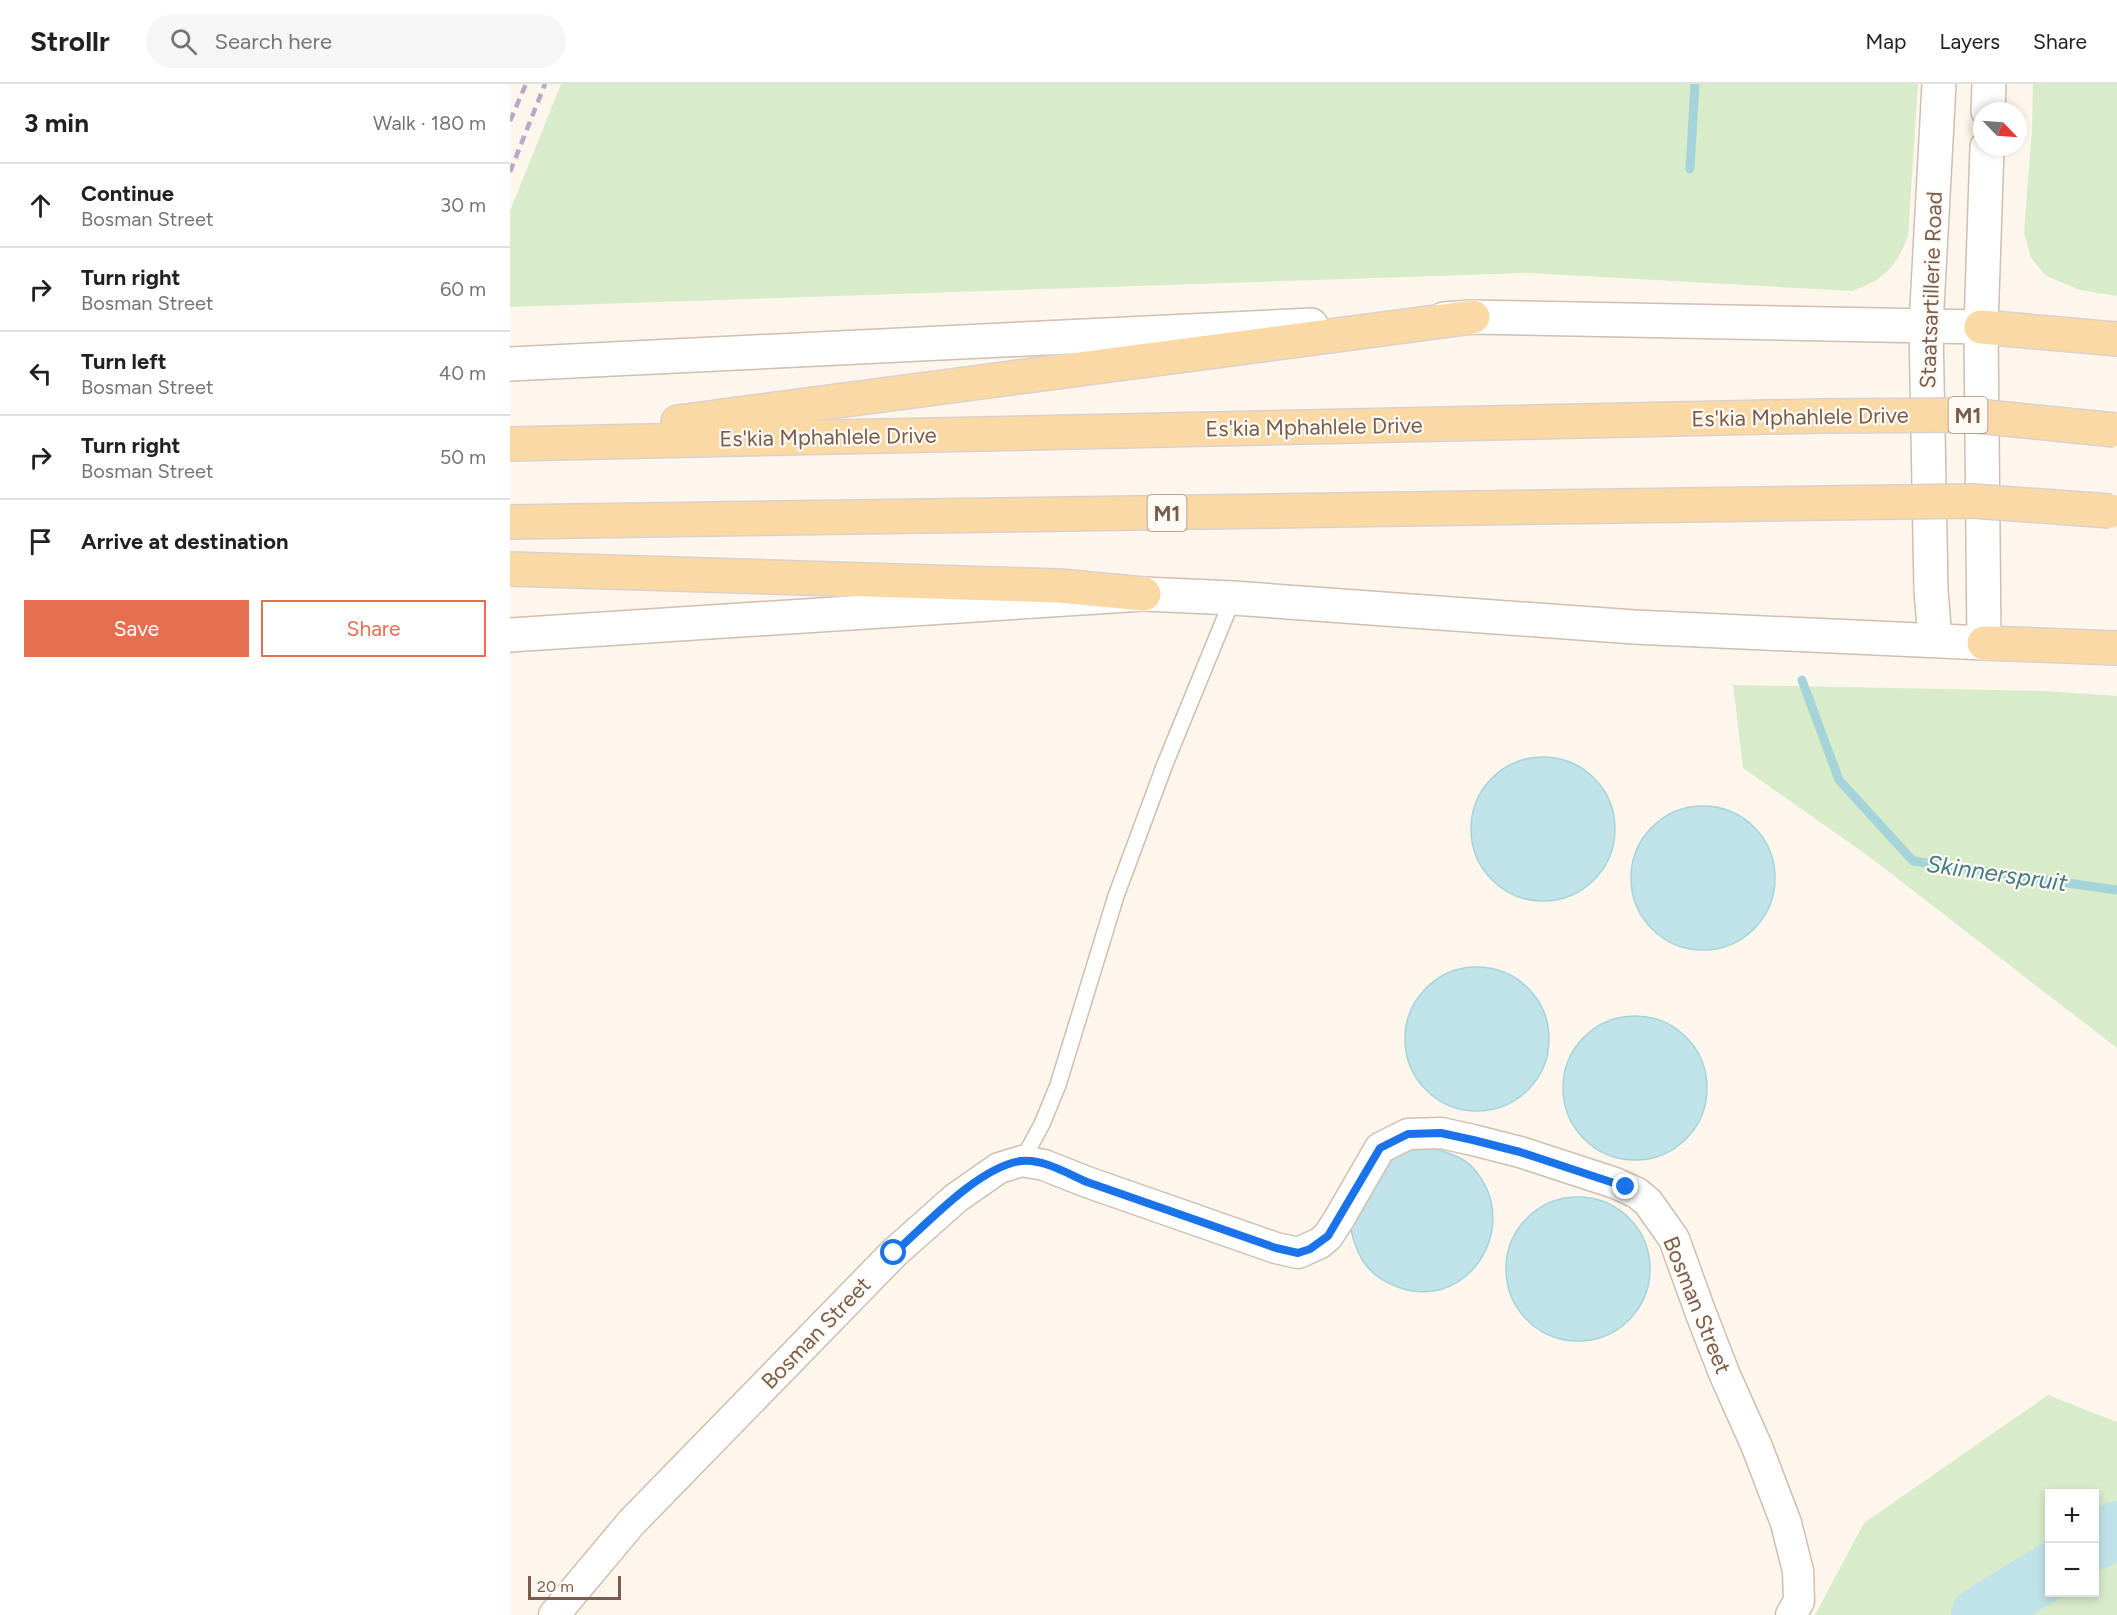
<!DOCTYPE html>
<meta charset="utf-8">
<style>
:root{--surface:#fff;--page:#f6f6f6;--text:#202124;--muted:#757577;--line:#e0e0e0;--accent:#e76f51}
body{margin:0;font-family:Figtree,sans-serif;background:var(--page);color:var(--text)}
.controls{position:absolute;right:18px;bottom:18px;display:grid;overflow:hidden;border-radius:0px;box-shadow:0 3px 9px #0003}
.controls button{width:54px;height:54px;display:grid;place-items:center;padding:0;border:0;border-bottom:2px solid var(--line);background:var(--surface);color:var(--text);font:30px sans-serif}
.compass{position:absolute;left:1463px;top:18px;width:54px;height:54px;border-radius:50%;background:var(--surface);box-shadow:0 3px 9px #0003;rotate:115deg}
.scale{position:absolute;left:18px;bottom:15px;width:93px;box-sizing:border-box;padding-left:6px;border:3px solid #7a5c4d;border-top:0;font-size:16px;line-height:21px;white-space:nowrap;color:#7a5c4d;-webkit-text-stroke:4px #fffaf3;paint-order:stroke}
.stop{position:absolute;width:18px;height:18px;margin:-14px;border:4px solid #1a73e8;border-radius:50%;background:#fff}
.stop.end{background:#1a73e8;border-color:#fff;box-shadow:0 2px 6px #0008}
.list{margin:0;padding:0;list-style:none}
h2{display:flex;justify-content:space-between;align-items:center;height:78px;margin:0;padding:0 24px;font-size:26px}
h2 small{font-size:20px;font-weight:400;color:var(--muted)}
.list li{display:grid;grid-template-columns:39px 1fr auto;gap:18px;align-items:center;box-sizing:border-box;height:84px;padding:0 24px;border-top:2px solid var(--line)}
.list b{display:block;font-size:22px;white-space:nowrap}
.list p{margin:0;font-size:20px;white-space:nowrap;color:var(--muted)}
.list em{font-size:20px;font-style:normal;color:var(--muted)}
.actions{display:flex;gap:12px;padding:18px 24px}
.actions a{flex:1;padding:14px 0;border:2px solid var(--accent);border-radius:0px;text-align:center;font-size:21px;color:var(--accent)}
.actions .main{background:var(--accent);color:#fff}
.icon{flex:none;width:33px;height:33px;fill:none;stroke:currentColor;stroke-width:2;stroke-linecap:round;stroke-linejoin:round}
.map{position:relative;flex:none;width:1607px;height:1531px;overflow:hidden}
header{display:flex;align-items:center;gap:36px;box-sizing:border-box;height:84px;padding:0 30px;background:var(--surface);border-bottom:2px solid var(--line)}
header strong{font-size:28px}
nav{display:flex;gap:33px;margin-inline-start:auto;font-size:21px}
.search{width:420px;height:54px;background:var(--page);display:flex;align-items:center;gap:15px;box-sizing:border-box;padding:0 21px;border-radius:33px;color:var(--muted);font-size:22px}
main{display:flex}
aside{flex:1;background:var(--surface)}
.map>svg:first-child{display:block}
.green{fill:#d8ecc9;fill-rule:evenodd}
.water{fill:#bfe3e8;stroke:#a5d3da;stroke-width:1.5}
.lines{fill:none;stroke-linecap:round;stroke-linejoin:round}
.stream{stroke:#a5d3da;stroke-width:9}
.river{stroke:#bfe3e8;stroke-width:56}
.service-casing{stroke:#d1beb0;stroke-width:18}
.minor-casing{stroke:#d1beb0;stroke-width:33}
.tertiary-casing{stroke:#d1beb0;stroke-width:36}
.primary-casing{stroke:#dad1cd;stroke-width:36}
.service{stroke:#fff;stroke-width:15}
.minor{stroke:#fff;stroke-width:30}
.tertiary{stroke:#fff;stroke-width:33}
.primary{stroke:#fbd9a5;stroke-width:33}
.rail{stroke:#b9a8c9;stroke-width:4.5;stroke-dasharray:9 6;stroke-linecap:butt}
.primary-bridge-casing{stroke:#dad1cd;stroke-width:36;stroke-linecap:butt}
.primary-bridge{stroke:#fbd9a5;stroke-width:33}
.route{stroke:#1a73e8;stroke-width:8}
.labels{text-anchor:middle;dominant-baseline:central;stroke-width:4.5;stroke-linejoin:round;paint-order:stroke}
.shield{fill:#fffaf3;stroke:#a28b7f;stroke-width:1.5}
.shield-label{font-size:21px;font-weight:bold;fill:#7a5c4d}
.street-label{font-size:22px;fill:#7a5c4d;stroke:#fffaf3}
.water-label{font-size:24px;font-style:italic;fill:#437c86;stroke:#fffaf3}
</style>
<header>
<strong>Strollr</strong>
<div class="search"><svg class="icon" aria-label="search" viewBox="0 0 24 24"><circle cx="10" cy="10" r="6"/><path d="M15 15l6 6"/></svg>Search here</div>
<nav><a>Map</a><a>Layers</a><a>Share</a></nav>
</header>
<main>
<aside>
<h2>3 min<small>Walk · 180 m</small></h2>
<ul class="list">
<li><svg class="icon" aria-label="ahead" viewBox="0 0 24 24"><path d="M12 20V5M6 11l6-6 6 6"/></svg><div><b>Continue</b><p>Bosman Street</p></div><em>30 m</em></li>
<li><svg class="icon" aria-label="right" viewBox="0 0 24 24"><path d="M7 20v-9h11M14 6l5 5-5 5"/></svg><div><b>Turn right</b><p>Bosman Street</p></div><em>60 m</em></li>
<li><svg class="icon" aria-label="left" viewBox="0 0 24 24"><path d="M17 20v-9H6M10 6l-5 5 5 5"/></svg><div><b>Turn left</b><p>Bosman Street</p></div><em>40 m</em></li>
<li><svg class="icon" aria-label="right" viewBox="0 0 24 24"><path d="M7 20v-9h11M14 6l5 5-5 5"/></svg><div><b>Turn right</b><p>Bosman Street</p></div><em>50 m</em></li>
<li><svg class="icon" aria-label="arrive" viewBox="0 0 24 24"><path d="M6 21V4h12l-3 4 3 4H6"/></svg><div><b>Arrive at destination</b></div></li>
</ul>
<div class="actions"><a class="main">Save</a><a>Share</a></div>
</aside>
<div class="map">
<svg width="1607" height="1531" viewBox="0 0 1607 1531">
<rect width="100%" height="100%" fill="#fdf6ec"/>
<g class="green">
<path d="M51 0H1408L1398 152C1386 183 1374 196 1342 207L1018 189 0 223V127Z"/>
<path d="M1523 0H1607V212L1570 206 1536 192 1521 174 1514 149 1522 44Z"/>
<path d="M1223 601 1535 607 1607 612V964L1357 771 1233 684Z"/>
<path d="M1538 1311 1607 1338V1531H1305L1354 1439ZM1540 1410H1584V1508H1540Z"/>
</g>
<g class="water">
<circle cx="1033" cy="745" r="72"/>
<circle cx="1193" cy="794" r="72"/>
<circle cx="967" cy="955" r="72"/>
<circle cx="1125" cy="1004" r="72"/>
<path d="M912 1063C927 1065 941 1068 955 1077 964 1083 972 1095 977 1105 1001 1162 948 1226 888 1203 874 1198 861 1190 853 1177 844 1162 834 1132 843 1116 847 1108 858 1100 864 1093 871 1085 880 1070 889 1066 896 1064 905 1064 912 1063Z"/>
<circle cx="1068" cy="1185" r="72"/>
</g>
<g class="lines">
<g class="stream">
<path d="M1180 85 1185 0"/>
<path d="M1292 596 1329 696 1403 777 1607 806"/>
</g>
<g class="river">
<path d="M1584 1459 1607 1445"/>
<path d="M1469 1531 1540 1487"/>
</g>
<g class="service-casing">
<path id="service" d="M512 1077 532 1040 548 1001 606 812 655 680 723 514"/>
</g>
<g class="minor-casing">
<path id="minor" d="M44 1531 121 1439 384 1169 446 1114 489 1084 512 1077 534 1081 577 1098 766 1164 788 1169 810 1159 818 1152 829 1135 870 1064 898 1050 931 1049 963 1056 1010 1068 1105 1099 1127 1109 1138 1118 1164 1155 1190 1227 1214 1289 1247 1363 1276 1439 1288 1487 1289 1517 1281 1531"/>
</g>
<g class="tertiary-casing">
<g id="tertiary">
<path d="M1478 27 1479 0"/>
<path d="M934 235 963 233 1471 243"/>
<path d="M0 280 801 241"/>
<path d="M0 551 634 510 723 514 1124 543 1474 559 1471 243 1477 63"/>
<path d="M1425 556 1421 506 1416 242 1429 0"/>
</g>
</g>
<g class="primary-casing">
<g id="primary">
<path d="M1471 243 1607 255"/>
<path d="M168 338 963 233"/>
<path d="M0 360 1310 332"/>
<path d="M0 438 1315 419"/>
<path d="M0 485 549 502 634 510"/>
<path d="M1474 559 1607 564"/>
</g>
</g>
<use href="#service" class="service"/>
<use href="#minor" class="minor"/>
<use href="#tertiary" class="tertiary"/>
<use href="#primary" class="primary"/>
<g class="rail">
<path d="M0 37 16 0"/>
<path d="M0 88 35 0"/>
</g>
<g class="primary-bridge-casing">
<g id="primary-bridge">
<path d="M1310 332 1457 331 1605 346"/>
<path d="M1315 419 1463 417 1600 427"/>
</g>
</g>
<use href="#primary-bridge" class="primary-bridge"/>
</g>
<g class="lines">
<path class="route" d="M384 1169C416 1141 468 1083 511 1077 532 1074 558 1090 577 1098L766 1164 788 1169 800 1165 818 1152 870 1064 898 1050 931 1049 963 1056 1010 1068 1116 1103"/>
</g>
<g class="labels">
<g class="shield">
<rect x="1438.5" y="313" width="39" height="36" rx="4.5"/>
<rect x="637.5" y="411" width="39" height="36" rx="4.5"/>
</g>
<g class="shield-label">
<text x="1458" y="331">M1</text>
<text x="657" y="429">M1</text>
</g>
<g class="street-label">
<text transform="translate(1421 206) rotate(-88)">Staatsartillerie Road</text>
<text transform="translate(1290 333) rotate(-1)">Es'kia Mphahlele Drive</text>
<text transform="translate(804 343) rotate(-1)">Es'kia Mphahlele Drive</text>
<text transform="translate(318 353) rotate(-1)">Es'kia Mphahlele Drive</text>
<text transform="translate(1187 1221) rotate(68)">Bosman Street</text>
<text transform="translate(306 1249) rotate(-46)">Bosman Street</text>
</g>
<g class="water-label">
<text transform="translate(1487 789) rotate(8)">Skinnerspruit</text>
</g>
</g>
</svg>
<div class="controls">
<button>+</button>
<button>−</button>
</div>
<svg class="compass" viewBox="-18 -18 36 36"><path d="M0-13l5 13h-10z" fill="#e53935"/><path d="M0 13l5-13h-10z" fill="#757577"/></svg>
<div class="scale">20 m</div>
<div class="stop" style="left:384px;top:1169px"></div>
<div class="stop end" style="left:1116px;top:1103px"></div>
</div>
</main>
